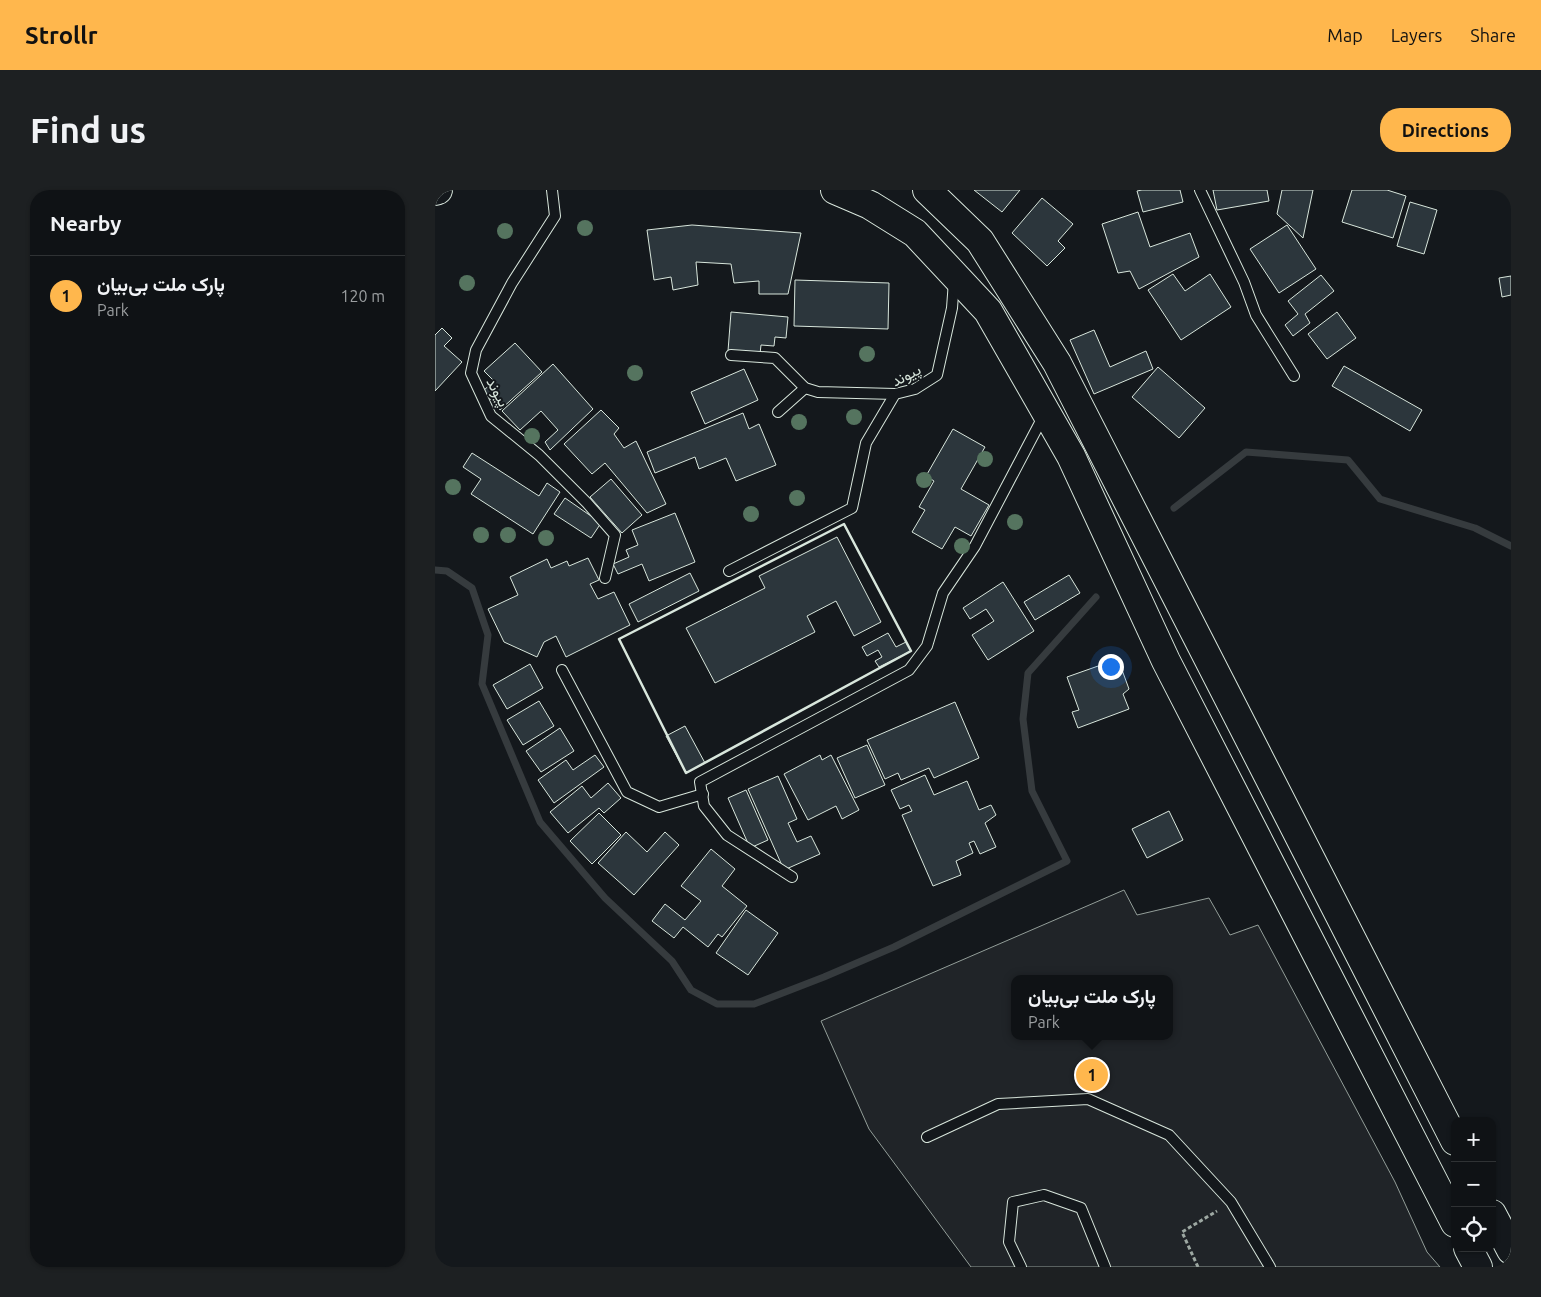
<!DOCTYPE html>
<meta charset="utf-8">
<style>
:root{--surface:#0f1215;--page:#1d2022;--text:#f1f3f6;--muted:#9b9ea0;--line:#2f3234;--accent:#ffb74d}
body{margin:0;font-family:Ubuntu,Vazirmatn,sans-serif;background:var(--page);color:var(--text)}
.controls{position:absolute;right:15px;bottom:15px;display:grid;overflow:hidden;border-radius:10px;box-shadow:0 1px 4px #0004}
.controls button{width:45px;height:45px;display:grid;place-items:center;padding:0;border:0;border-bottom:1px solid var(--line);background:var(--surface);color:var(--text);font:25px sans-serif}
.you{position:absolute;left:675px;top:476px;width:18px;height:18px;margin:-12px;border:4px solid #fff;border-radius:50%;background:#1a73e8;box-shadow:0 0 0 8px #1a73e833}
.badge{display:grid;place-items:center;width:32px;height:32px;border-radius:50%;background:var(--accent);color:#111;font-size:16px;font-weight:700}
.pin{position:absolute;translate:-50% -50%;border:2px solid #fff;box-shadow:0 1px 5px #0006}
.popup{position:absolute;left:576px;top:785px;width:162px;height:65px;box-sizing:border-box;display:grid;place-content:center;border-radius:10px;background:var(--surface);filter:drop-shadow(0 1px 4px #0005);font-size:16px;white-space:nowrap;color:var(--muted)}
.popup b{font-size:19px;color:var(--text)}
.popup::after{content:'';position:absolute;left:50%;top:100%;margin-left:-10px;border:10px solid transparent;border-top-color:var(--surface)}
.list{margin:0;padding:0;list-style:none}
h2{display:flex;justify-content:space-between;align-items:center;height:65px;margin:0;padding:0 20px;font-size:21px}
h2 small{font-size:16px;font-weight:400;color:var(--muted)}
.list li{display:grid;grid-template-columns:32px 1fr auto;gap:15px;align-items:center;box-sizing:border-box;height:80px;padding:0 20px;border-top:1px solid var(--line)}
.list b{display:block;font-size:19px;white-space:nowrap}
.list p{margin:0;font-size:16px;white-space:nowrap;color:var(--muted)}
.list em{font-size:16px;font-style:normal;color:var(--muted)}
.icon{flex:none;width:28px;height:28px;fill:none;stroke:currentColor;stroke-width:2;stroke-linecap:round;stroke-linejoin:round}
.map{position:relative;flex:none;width:1076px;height:1077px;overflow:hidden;border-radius:20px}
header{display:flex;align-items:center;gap:30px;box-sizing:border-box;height:70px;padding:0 25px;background:var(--accent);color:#111}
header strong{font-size:24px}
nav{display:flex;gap:28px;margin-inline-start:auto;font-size:18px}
.intro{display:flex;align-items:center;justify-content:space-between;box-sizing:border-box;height:120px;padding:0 30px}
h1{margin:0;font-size:35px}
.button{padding:12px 22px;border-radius:20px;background:var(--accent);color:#111;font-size:18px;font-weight:700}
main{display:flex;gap:30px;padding:0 30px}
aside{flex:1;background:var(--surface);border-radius:20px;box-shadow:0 1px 4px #0004}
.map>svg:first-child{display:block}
.park{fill:#202428;stroke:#939e99;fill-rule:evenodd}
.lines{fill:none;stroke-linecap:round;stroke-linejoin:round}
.stream{stroke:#363b3e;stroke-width:7}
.building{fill:#2c363c;stroke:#d8e6dc}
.lane-casing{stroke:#d8e6dc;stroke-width:12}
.secondary-casing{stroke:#d8e6dc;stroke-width:30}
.path{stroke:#9da8a2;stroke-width:3;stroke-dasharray:4 2.5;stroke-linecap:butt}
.lane{stroke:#14181c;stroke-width:10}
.secondary{stroke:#14181c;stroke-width:28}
.wall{stroke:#d8e6dc;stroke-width:2.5}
.tree{fill:#55745f}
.labels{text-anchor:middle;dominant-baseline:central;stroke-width:4;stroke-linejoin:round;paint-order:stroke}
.street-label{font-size:15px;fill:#d8e6dc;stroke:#14181c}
</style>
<header>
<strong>Strollr</strong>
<nav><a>Map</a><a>Layers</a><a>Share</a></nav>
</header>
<div class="intro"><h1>Find us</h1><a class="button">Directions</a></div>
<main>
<aside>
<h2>Nearby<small></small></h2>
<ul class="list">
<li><span class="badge">1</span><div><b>پارک ملت بی‌بیان</b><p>Park</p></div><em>120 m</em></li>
</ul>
</aside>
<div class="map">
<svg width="1076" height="1077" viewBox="0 0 1076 1077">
<rect width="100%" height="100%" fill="#14181c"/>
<path class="park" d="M689 700 702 725 774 708 795 745 823 735 960 992 992 1062 1005 1077H536L434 939 386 831ZM580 789H734V846H580Z"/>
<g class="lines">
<g class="stream">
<path d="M739 318 811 262 913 270 945 309 1040 338 1076 356"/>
<path d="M0 380 12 381 37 398 53 445 47 494 105 632 170 708 237 771 256 800 282 814H319L389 787 459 757 632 671 597 601 588 529 593 483 661 407"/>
</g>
</g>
<g class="building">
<path d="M539 0H585L567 22Z"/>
<path d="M707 0H745L748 12 708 22 702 1Z"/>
<path d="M778 0H832L834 11 782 20Z"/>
<path d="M847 0H878L868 48 842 24Z"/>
<path d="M917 0H952L971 6 958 48 907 32Z"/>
<path d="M607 8 638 34 623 51 630 58 612 76 577 43Z"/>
<path d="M975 12 1002 20 989 64 962 56Z"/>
<path d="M703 22 715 57 755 43 764 67 704 99 695 81 683 83 667 34Z"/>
<path d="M257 35 366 43 353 104H324V91L299 93 296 74 261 72 263 95 238 100 236 87 219 90 212 40Z"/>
<path d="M852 35 881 79 844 103 815 59Z"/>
<path d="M738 84 750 101 775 84 796 117 746 150 713 100Z"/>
<path d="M886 85 899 101 870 124 875 133 858 146 850 135 863 124 853 111Z"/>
<path d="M1076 86V105L1067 107 1064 88Z"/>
<path d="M360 90 454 93 453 139 359 136Z"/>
<path d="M296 122 353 127 351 148 340 147 339 156 326 155 325 164 293 161Z"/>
<path d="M902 122 921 148 892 169 873 144Z"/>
<path d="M7 138 17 148 9 156 27 172 0 201V145Z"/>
<path d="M659 140 675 177 711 161 718 179 659 204 635 150Z"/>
<path d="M80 153 107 182 65 220 48 201 59 191 49 181Z"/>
<path d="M118 174 158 219 115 260 110 252 123 240 106 221 85 240 67 221Z"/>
<path d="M909 176 987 220 975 241 897 196Z"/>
<path d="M723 177 770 218 744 248 697 207Z"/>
<path d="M309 179 323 210 270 234 256 202Z"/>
<path d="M166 220 184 238 179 244 189 258 201 251 231 314 212 323 170 273 157 284 129 254Z"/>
<path d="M308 223 314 239 324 234 341 275 301 291 291 268 264 279 260 267 220 283 212 262Z"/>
<path d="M518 239 550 257 526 299 554 315 536 346 520 337 507 359 477 342 490 320 484 317 499 291 491 286Z"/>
<path d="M37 263 104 306 112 293 125 302 98 344 36 304 46 289 28 277Z"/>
<path d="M176 289 207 325 187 343 155 307Z"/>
<path d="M130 308 166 333 156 348 119 324Z"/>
<path d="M240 323 260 372 214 391 207 374 183 384 178 374 194 367 191 360 203 355 197 340Z"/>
<path d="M402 347 446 432 419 446 401 411 372 426 380 442 280 493 251 438 330 398 324 386Z"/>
<path d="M153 368 164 390 155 394 163 409 179 402 195 435 131 467 121 446 109 452 102 467 69 452 53 419 83 405 75 387 112 369 116 378 132 371 134 376Z"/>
<path d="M255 383 264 401 203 432 194 414Z"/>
<path d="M634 385 645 403 600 430 589 412Z"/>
<path d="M568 392 599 441 553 470 537 445 559 431 551 419 535 429 528 418Z"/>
<path d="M453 443 461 457 471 452 476 461 444 477 440 471 447 467 443 460 432 466 427 457Z"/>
<path d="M683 469 694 499 688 504 694 519 643 538 637 522 644 520 632 487Z"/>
<path d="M95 474 108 498 72 519 58 495Z"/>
<path d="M104 511 119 536 88 555 72 530Z"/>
<path d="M520 512 544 568 499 588 494 578 466 590 463 583 450 589 432 550Z"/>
<path d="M250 536 270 573 251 583 231 546Z"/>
<path d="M125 538 139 561 106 582 91 561Z"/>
<path d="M432 555 450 595 420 608 402 568Z"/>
<path d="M160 565 169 577 119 613 103 590 131 570 138 580Z"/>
<path d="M385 565 387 570 396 565 424 620 407 629 401 616 373 630 349 584Z"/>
<path d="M490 585 499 605 532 591 544 620 556 615 561 625 550 633 561 657 545 664 539 651 534 653 538 663 521 671 526 685 498 696 467 625 477 621 474 615 465 619 456 600Z"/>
<path d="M343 586 362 629 353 633 362 652 376 646 385 664 349 680 313 599Z"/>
<path d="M173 593 186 608 169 623 164 618 133 643 115 622 147 596 156 608Z"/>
<path d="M311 600 333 650 315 658 293 608Z"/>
<path d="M734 621 748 650 712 668 697 639Z"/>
<path d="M164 623 186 645 157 674 135 651Z"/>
<path d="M191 642 212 662 230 642 244 655 199 705 163 673Z"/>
<path d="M276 659 300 679 287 696 312 716 287 747 283 744 273 757 248 737 239 748 217 731 230 714 250 730 266 711 246 696Z"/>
<path d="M311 720 343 743 313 785 281 763Z"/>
</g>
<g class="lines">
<g class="lane-casing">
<g id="lane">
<path d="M117 0 120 26 77 93 41 160 36 183 56 226 104 265 152 313 180 345 170 388"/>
<path d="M765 0 809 92 821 125 859 186"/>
<path d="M296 165 340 168 370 198 383 202 460 204"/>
<path d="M343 222 370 198"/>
<path d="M294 381 417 318 431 253 460 204 480 199 502 185 517 118 519 91"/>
<path d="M127 480 192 602 224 617 268 604"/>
<path d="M357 687 292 645 269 616 265 592 474 480 492 456 508 403 540 356 609 225"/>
<path d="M492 947 563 914 653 909 734 945 796 1012 835 1077"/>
<path d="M586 1077 574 1052 578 1012 609 1005 646 1018 670 1077"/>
</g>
</g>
<g class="secondary-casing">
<g id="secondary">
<path d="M400 0 435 15 480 43 553 121 636 266 731 471 1020 1033"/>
<path d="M492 0 545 51 622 173 1020 951"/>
<path d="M0 1 3 0"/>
<path d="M1057 1024 1076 1060"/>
<path d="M1033 1058 1043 1077"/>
</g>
</g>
<path class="path" d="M763 1077 747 1042 782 1021"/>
<use href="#lane" class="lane"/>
<use href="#secondary" class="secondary"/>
<path class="wall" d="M409 334 476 461 251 583 184 449Z"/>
</g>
<g class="tree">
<circle cx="150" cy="38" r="8"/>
<circle cx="70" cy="41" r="8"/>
<circle cx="32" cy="93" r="8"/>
<circle cx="432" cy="164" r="8"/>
<circle cx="200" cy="183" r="8"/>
<circle cx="419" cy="227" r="8"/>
<circle cx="364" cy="232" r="8"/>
<circle cx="97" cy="246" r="8"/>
<circle cx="550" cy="269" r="8"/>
<circle cx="489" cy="290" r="8"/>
<circle cx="18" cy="297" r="8"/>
<circle cx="362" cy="308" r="8"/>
<circle cx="316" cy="324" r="8"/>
<circle cx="580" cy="332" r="8"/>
<circle cx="46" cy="345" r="8"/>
<circle cx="73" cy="345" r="8"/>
<circle cx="111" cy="348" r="8"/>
<circle cx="527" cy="356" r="8"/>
</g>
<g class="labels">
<g class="street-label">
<text transform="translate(471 185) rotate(-27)">پیوند</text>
<text transform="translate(63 202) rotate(62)">پیوند</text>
</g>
</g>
</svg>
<div class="controls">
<button>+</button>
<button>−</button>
<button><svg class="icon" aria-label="locate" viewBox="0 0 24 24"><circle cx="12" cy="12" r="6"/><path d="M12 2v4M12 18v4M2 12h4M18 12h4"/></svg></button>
</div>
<div class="you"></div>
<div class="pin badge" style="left:657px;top:885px">1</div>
<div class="popup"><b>پارک ملت بی‌بیان</b>Park</div>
</div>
</main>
